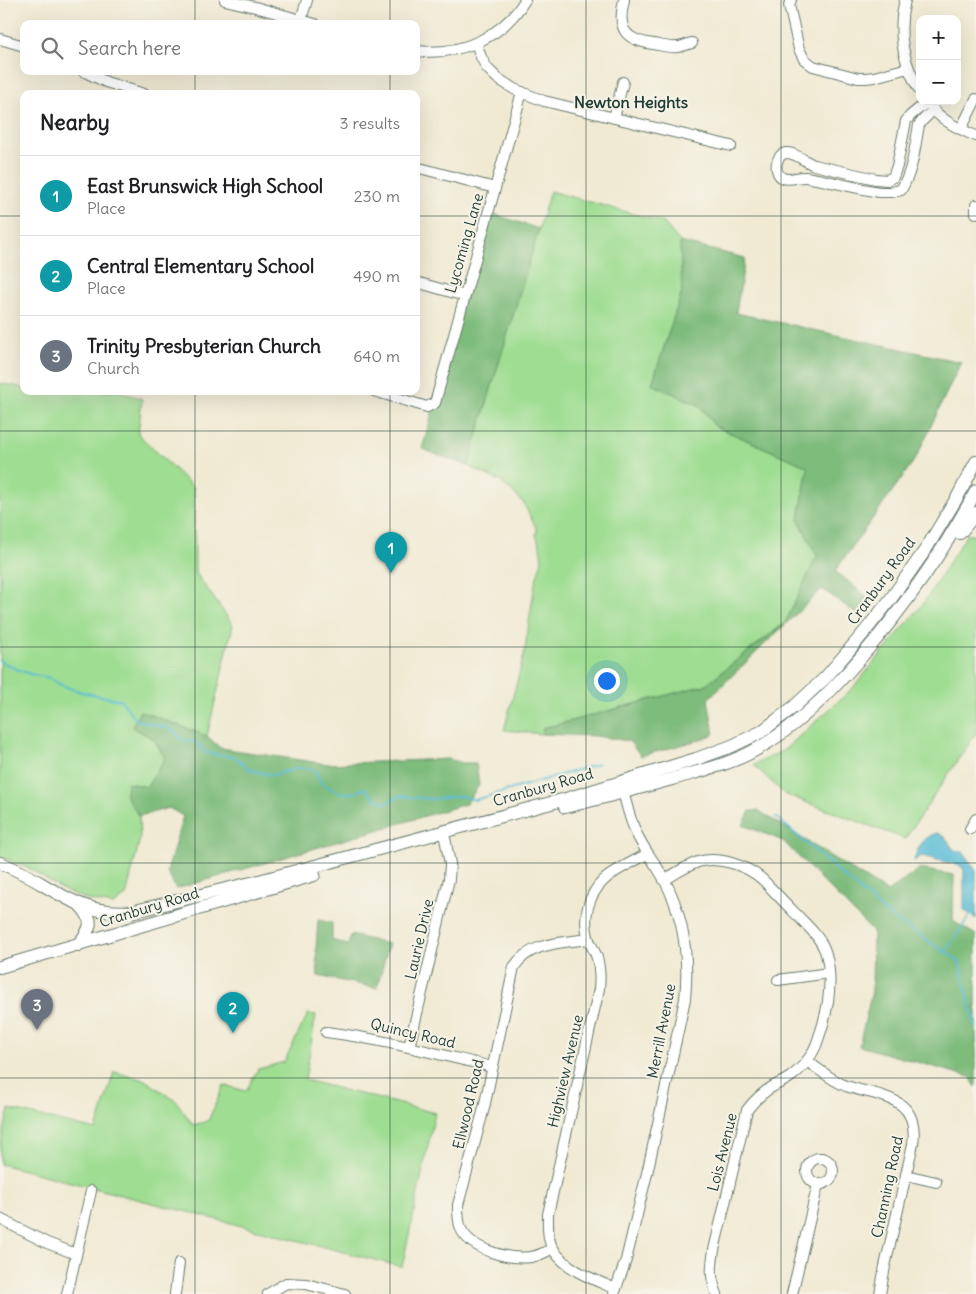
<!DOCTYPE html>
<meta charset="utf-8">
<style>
:root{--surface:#fff;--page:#f2f2f2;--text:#202124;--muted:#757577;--line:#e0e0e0;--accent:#ea580c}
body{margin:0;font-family:Delius,sans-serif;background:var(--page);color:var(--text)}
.controls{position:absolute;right:15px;top:15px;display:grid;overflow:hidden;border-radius:10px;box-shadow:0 5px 20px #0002}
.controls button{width:45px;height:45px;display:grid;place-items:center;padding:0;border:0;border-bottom:1px solid var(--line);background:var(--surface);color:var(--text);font:25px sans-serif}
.you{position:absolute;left:606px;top:680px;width:18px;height:18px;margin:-12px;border:4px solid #fff;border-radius:50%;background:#1a73e8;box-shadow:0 0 0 8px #1a73e833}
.badge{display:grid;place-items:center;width:32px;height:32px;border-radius:50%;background:var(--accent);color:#fff;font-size:16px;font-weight:700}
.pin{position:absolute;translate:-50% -41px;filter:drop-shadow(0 1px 2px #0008)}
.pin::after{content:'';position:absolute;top:26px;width:18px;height:15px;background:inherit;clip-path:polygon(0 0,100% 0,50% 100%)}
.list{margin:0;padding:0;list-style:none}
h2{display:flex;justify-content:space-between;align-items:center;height:65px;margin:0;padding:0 20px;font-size:21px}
h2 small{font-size:16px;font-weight:400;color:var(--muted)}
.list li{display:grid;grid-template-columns:32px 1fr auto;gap:15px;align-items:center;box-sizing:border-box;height:80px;padding:0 20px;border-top:1px solid var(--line)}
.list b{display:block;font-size:19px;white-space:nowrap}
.list p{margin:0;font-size:16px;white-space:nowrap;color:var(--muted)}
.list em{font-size:16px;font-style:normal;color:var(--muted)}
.icon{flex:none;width:28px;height:28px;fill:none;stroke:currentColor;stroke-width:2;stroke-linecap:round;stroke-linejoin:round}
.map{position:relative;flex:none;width:976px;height:1294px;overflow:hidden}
.search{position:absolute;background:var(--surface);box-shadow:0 5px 20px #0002;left:20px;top:20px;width:400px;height:55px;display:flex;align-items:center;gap:12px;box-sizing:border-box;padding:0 18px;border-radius:10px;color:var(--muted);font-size:19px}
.panel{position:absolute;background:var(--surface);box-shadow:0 5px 20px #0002;left:20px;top:90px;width:400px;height:305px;border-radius:10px}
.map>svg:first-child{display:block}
.green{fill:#9edd92;stroke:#5e8d63}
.forest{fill:#7ebc7c;stroke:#4e7c58}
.water{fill:#58bcd6;stroke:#3c7c85}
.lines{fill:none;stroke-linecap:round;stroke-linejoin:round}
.stream{stroke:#58bcd6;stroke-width:2}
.minor-casing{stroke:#687a6c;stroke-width:12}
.major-casing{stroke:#687a6c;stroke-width:14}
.minor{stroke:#fff;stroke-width:10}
.major{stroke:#fff;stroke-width:12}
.grid{fill:none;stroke:#1f3d34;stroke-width:1;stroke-opacity:0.55}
.labels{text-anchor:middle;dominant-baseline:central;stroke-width:4;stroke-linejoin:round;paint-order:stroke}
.street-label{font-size:15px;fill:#1f3d34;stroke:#f7f3e8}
.neighbourhood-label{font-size:16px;font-weight:bold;fill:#1f3d34;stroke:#f7f3e8}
</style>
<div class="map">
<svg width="976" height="1294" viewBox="0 0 976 1294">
<rect width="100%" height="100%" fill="#f7f3e8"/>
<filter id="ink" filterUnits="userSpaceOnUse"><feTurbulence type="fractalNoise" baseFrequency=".02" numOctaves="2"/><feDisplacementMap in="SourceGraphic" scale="10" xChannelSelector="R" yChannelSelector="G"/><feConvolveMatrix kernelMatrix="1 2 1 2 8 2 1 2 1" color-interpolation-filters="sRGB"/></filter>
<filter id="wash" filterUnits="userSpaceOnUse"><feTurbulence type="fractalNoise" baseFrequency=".0096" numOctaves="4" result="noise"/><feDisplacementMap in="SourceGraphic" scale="20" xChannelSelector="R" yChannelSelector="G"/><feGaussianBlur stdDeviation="1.12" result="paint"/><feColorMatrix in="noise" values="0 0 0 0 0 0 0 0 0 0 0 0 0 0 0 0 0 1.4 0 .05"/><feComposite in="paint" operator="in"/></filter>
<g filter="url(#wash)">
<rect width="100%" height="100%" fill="#f0ead3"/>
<g class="green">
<path d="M550 191 663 222 680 242 682 292 652 384 699 405 715 426 808 467 799 520 817 556 785 623 705 685 571 721 543 728 542 734 504 730 524 655 535 583 542 560 540 546 536 535 537 530 523 502 500 481 468 466Z"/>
<path d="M0 383 24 388V391H119L142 399 138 434 194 488 195 572 233 625 207 736 140 711 132 727 154 739 165 758 147 787 128 783 126 796 139 816 140 839 126 896 113 905 87 900 61 889 27 867 0 857Z"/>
<path d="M967 534 976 536V733L905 839 784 794 754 765 784 750 852 689 923 604Z"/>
<path d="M308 1014 316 1015 305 1080 435 1113 402 1267 0 1164V1147L9 1109 96 1130 114 1072 145 1080 176 1101 193 1125 208 1121 224 1085 246 1091 258 1069 284 1062Z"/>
</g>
<g class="forest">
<path d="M488 212 539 229 468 466 422 449Z"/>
<path d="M680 242 745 258 736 313 961 362 916 458 835 571 869 598 857 614 822 589 708 699 714 734 703 739 641 756 629 741 596 736 542 734 543 728 571 721 705 685 785 623 817 556 799 520 808 467 715 426 699 405 652 384 682 292Z"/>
<path d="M140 711 207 736 220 748 327 764 448 759 463 763H476L479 785 466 804 176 889 167 872 183 816 169 808 139 816 126 796 127 783 147 787 165 758 154 739 132 727Z"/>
<path d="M750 811H759L887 892 920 869 954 875 953 921 976 935V1087L970 1077 859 1046 872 991 873 932 783 841 743 825Z"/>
<path d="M318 920 332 923V940L348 945 351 935 389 944 377 988 318 976 316 947Z"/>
</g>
<path class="water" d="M937 833 945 837 954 850 963 852 976 871V919L964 910V870L961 866 922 856 914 861C916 849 924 836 937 833Z"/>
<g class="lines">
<g class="stream">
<path d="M0 661 14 668 30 674 50 678 61 685 81 692 121 700 136 720 172 729 182 740 195 741 206 753 235 757 250 770 272 775 299 768 315 770 321 783 340 793H355L365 788 374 798 386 803 400 796 432 799 462 796 475 800 598 764"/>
<path d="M776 817 887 914 959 961 976 1028"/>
<path d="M945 952 970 915"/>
</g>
</g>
</g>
<g filter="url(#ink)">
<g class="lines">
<g class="minor-casing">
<g id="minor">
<path d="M225 0 255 7 315 24"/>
<path d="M624 0C617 28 624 40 653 44 660 45 669 48 677 47 682 47 687 44 692 43"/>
<path d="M791 0 789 5 799 49 804 59 813 66 858 78H866L874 77 908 68"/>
<path d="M905 0C897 32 903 63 920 91"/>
<path d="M301 20 307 0"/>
<path d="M0 39 24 46"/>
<path d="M476 43 481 57 487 68 497 78 514 89 544 101 731 146"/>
<path d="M416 51C460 56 502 38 525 0"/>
<path d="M83 71 106 82 144 94"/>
<path d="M927 102 910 116 906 121 897 166 893 177 887 180 876 179 814 165C806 162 794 152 786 153 775 155 773 173 783 178 790 181 799 176 806 177 830 181 854 188 879 192H891L901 190C913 171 915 146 919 125L923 120 933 110"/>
<path d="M930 105C939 119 961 130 976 136"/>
<path d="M614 118 623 82"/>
<path d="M961 129 976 99"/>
<path d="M416 167 495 188"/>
<path d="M976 205V213"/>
<path d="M416 282 465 296"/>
<path d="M374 391 427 407 435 403 522 92"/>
<path d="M970 829 976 819"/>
<path d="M664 880C675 874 686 866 698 862 718 856 746 865 762 879 772 889 781 899 791 909 803 922 821 936 826 954 834 983 828 1012 818 1040 813 1055 802 1069 789 1078 783 1082 777 1084 772 1087 762 1093 754 1101 747 1110L714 1250C711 1268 710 1277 717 1294"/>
<path d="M778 980 829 973"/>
<path d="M326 1032C382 1039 437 1054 492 1067"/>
<path d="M409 1047 449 879 450 864 445 838"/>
<path d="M807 1061C820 1070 831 1080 846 1086 879 1097 920 1095 913 1144L885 1266 880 1294"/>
<circle cx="820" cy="1171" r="13"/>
<path d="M906 1175 936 1182"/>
<path d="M0 1219 47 1243 76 1254"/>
<path d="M553 1248C546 1252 538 1256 531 1257 509 1260 471 1250 461 1229 458 1221 458 1213 458 1205L484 1108 514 967C530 942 562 943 588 939"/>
<path d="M616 1289C595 1280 566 1270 553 1249 547 1239 548 1225 548 1214L599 989C600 979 600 968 597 958 595 951 590 944 588 937 583 917 588 895 604 880 616 869 633 862 647 854"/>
<path d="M67 1294 91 1191"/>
<path d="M175 1294 179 1263"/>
<path d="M268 1294 286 1283 306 1284 345 1294"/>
<path d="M614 1294 626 1260 648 1169 685 999C689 958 684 916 664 879 655 862 642 848 635 830 628 815 626 800 621 785"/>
<path d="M792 1294 818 1184"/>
</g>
</g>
<g class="major-casing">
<g id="major">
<path d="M960 533 976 513"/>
<path d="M565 807C601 798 636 789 672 779 700 771 732 764 757 749 797 727 832 691 862 656 905 606 944 551 976 491"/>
<path d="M0 863C35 875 63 903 100 910 110 912 120 912 131 912L255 882 566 799 696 759 732 746 761 732 795 706 826 677 862 635 890 600 926 549 958 496 976 462"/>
<path d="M78 945C92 928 95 920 79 904"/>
<path d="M0 967 314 875"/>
</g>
</g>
<use href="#minor" class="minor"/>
<use href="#major" class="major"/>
</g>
</g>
<path class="grid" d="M195 0V24M390 0V24M586 0V1294M781 0V1294M195 71V94M390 71V94M0 216H24M416 216H976M195 391V1294M390 391V1294M0 431H976M0 647H976M0 863H976M0 1078H976"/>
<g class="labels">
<g class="street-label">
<text transform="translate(464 243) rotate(-74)">Lycoming Lane</text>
<text transform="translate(881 581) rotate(-54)">Cranbury Road</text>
<text transform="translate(543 787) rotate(-16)">Cranbury Road</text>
<text transform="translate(149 907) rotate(-17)">Cranbury Road</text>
<text transform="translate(419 939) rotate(-77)">Laurie Drive</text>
<text transform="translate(661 1031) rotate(-79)">Merrill Avenue</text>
<text transform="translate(413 1033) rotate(13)">Quincy Road</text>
<text transform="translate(565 1071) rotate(-77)">Highview Avenue</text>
<text transform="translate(468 1104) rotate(-77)">Ellwood Road</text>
<text transform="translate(722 1152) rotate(-76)">Lois Avenue</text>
<text transform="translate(887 1187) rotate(-78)">Channing Road</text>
</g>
<g class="neighbourhood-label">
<text x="631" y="102">Newton Heights</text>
</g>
</g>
</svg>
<div class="controls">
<button>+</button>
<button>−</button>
</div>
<div class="you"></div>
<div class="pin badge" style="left:391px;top:573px;background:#0f9aa8">1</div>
<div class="pin badge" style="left:233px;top:1033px;background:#0f9aa8">2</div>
<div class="pin badge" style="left:37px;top:1030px;background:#6b7280">3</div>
<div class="search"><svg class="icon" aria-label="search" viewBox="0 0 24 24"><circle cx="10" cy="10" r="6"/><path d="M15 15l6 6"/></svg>Search here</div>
<section class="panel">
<h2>Nearby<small>3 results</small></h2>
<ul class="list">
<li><span class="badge" style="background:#0f9aa8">1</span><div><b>East Brunswick High School</b><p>Place</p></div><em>230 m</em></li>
<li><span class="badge" style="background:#0f9aa8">2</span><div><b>Central Elementary School</b><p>Place</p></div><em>490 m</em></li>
<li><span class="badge" style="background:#6b7280">3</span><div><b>Trinity Presbyterian Church</b><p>Church</p></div><em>640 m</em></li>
</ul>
</section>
</div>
